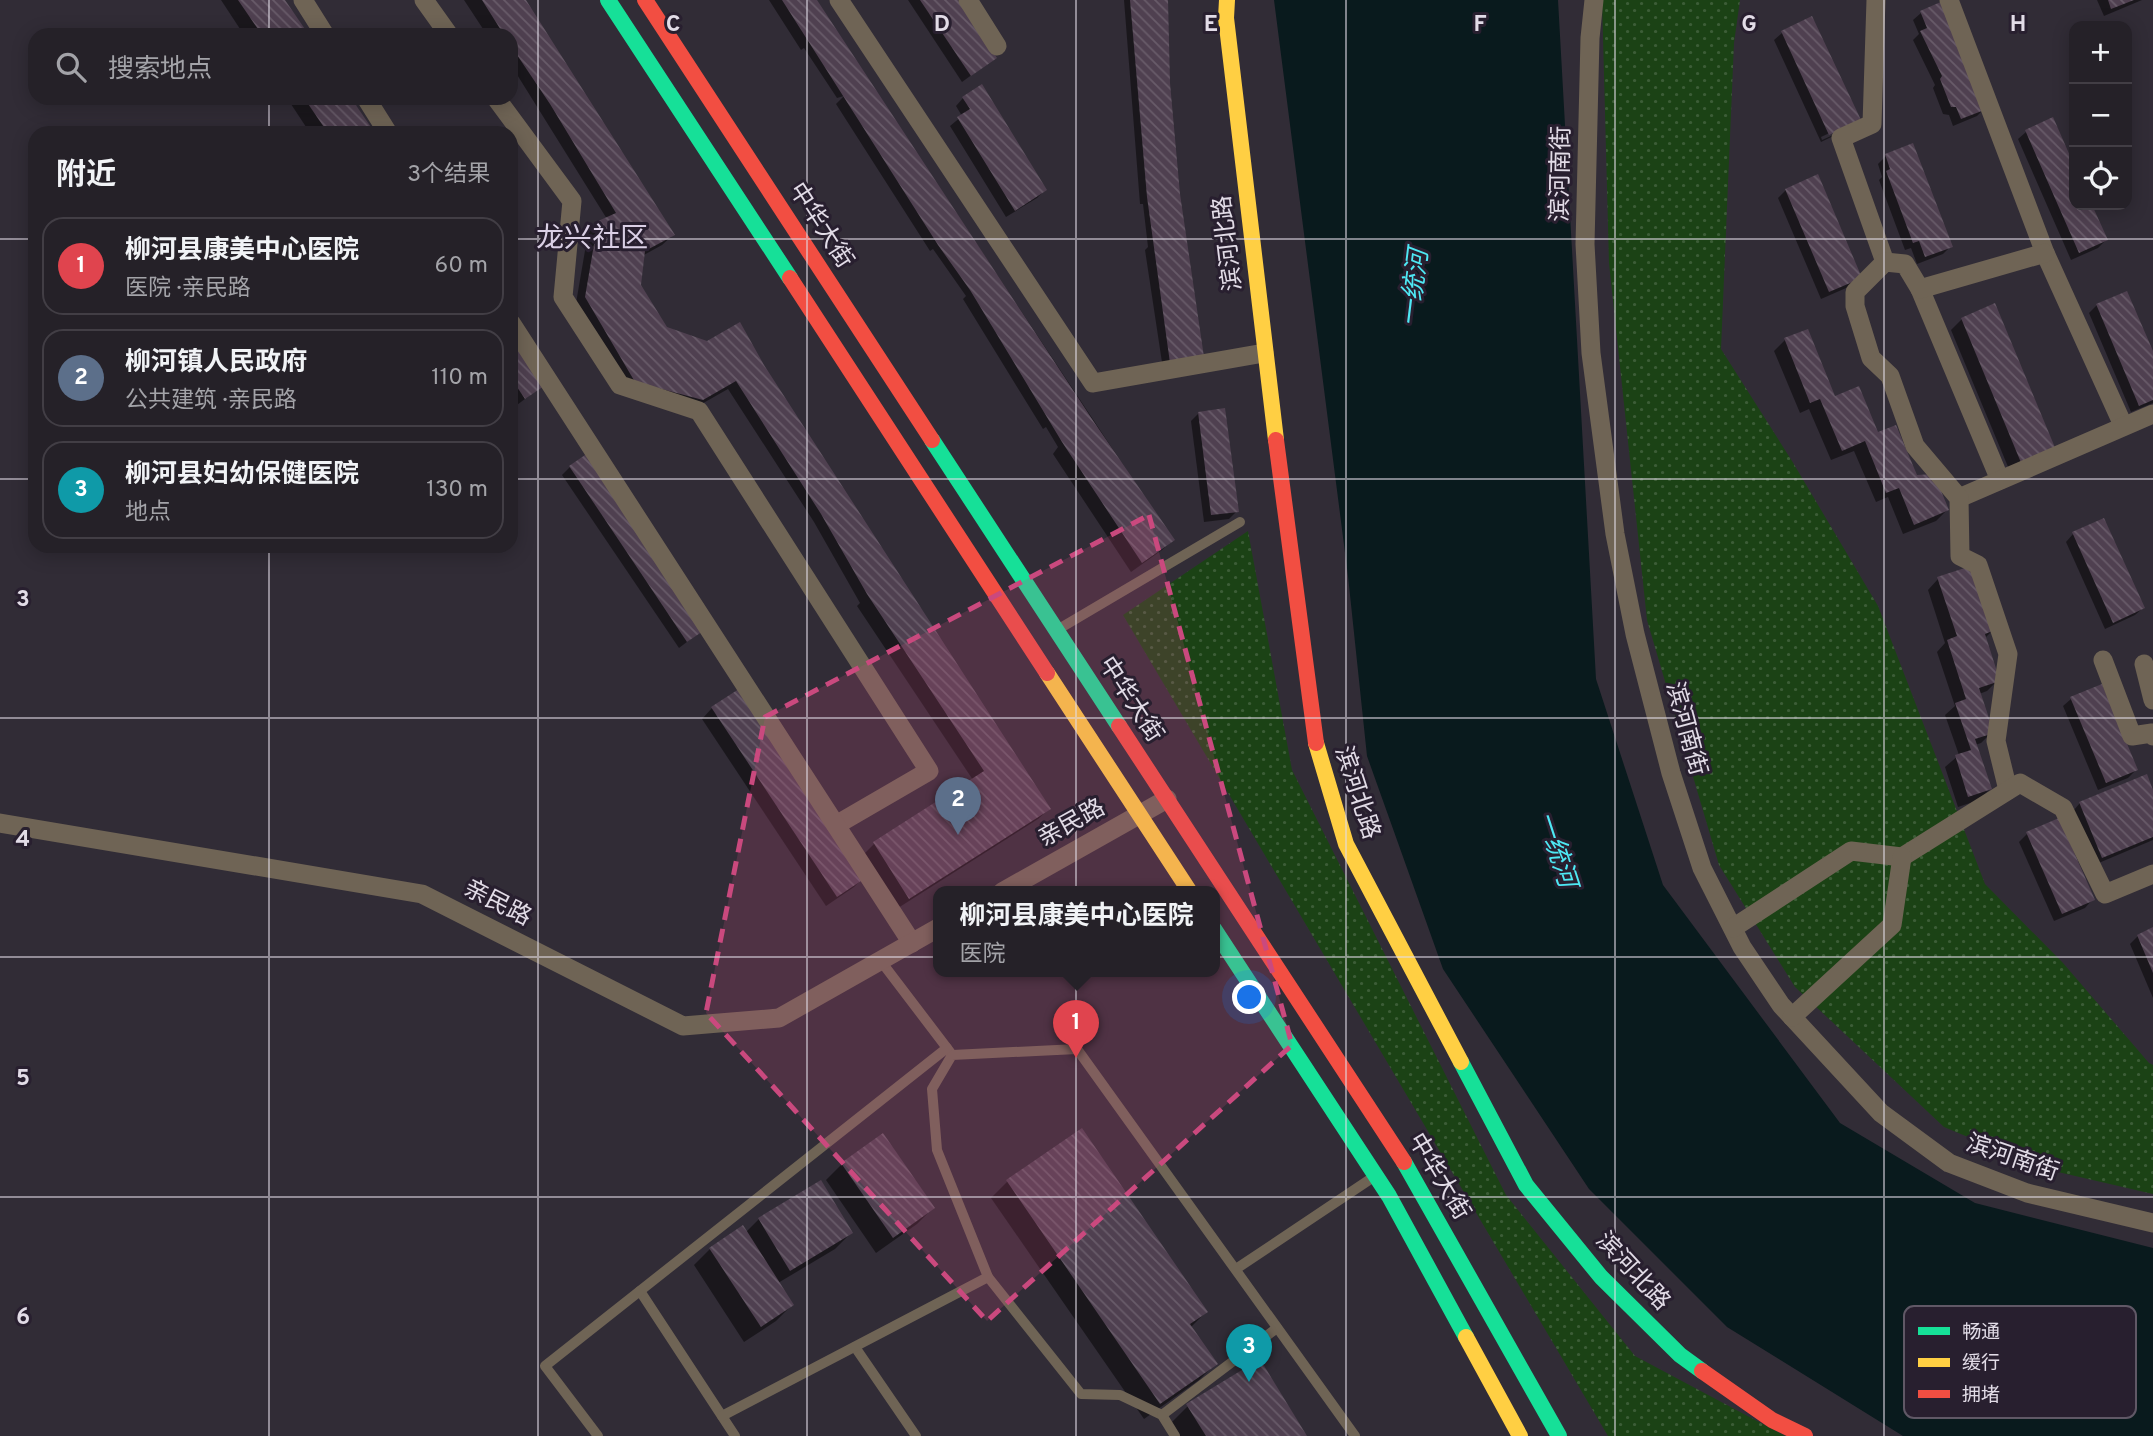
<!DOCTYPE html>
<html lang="zh">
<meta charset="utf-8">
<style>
:root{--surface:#252128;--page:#312e34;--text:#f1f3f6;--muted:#a3a3a8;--line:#423e45;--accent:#a49ea9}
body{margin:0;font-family:Overpass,"Noto Sans SC",sans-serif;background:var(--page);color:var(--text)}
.controls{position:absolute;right:21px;top:21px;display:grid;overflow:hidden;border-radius:14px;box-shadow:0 4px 18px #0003}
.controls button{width:63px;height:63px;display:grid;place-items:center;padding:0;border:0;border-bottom:2px solid var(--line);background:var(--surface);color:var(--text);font:35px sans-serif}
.you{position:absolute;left:1250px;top:998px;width:24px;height:24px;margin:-18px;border:5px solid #fff;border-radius:50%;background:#1a73e8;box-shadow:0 0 0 10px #1a73e833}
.badge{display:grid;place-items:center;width:46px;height:46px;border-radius:50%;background:var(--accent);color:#fff;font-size:23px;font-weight:700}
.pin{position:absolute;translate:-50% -58px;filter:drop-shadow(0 2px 4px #0008)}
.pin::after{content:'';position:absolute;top:37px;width:24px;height:21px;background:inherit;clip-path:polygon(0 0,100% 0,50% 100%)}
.popup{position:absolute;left:933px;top:886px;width:287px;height:91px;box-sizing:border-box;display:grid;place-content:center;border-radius:14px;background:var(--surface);filter:drop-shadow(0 2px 5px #0005);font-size:23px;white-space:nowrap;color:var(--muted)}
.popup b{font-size:26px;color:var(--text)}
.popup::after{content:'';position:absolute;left:50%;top:100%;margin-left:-14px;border:14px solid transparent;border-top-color:var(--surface)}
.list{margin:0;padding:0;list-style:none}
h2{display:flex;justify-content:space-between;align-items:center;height:91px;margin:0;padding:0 28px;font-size:30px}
h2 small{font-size:23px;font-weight:400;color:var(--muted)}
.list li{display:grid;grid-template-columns:46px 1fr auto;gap:21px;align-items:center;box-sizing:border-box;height:98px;margin:0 14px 14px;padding:0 14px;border:2px solid var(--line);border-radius:21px}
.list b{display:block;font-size:26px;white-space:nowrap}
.list p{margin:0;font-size:23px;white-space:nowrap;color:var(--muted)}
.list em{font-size:23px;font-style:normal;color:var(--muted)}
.icon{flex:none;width:38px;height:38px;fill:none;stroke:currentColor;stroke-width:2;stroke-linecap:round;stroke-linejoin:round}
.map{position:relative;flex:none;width:2153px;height:1436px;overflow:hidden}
.search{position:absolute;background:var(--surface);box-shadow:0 4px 18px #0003;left:28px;top:28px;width:490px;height:77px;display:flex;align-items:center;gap:18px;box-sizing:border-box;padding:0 24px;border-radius:21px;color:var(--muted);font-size:26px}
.panel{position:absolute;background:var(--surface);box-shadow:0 4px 18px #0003;left:28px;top:126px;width:490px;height:427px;border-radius:21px}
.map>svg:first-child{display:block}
.grass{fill:url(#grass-dots)}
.water{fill:#091a1d}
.shadow{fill:#0007;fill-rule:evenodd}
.building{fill:url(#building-back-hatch)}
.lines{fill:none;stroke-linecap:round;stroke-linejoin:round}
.lane{stroke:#6f6455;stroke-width:10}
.street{stroke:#6f6455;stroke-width:19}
.fast{stroke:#16e098;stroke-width:16}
.slow{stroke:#ffcf43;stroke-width:16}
.jam{stroke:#f24e42;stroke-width:16}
.marked{fill:#ca497e;fill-opacity:0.2;stroke:#ca497e;stroke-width:5;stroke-dasharray:14 9;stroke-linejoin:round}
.grid{fill:none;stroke:#e2dce7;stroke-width:2;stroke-opacity:0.55}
.labels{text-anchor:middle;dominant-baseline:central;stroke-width:6;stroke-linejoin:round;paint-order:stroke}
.street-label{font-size:24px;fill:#e2dce7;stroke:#281f2f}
.water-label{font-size:26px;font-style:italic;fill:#4ee8f4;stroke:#281f2f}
.quarter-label{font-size:28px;fill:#dacfe5;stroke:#281f2f}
.key{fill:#281f2f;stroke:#605866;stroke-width:2}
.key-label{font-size:19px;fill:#e2dce7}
.grid-label{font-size:23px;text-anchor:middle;font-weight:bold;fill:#e2dce7;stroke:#281f2f;stroke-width:6;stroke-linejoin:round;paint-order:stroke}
</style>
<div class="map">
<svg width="2153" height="1436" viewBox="0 0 2153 1436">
<defs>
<pattern id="grass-dots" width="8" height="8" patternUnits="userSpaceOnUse" patternTransform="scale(1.75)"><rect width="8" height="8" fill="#1b4215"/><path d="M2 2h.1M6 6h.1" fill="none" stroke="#3c5d37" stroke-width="1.8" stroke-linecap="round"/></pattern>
<pattern id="building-back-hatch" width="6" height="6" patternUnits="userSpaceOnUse" patternTransform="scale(1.75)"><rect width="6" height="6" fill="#4f4050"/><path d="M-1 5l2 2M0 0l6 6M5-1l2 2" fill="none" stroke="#685b69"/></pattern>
</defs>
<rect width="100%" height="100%" fill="#312c36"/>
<g class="grass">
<path d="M1602 0H1740L1734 43 1721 349 1792 461 1878 606 1985 884 2063 963 2149 1063 2153 1065V1194L2045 1169 1944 1127 1795 987 1719 865 1647 620 1609 263Z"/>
<path d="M1248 531 1292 770 1506 1195 1635 1356 1785 1436H1608L1123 615Z"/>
</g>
<path class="water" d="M1274 0H1558L1596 679 1663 885 1840 1123 1975 1203 2153 1248V1436H1903L1727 1327 1589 1189 1443 969 1367 756 1348 576Z"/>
<g class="shadow">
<path d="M221 0H283L306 35H244Z"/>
<path d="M464 0H524L673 235 662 245 642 256 639 286 666 328 763 366 1049 809 1038 819 898 908 864 854 874 844 973 780 857 606 860 603 814 522 728 389 691 410 624 392 575 309 588 233 599 222 607 219 511 65V35H487Z"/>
<path d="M769 0H815L1173 540 1162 550 1131 572 1053 454 1058 447 1046 427 1043 429 963 299 966 296 933 249 930 251 836 104 844 96 837 98 804 48 801 50Z"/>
<path d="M908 0H956L995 58 962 82Z"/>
<path d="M1124 0H1167L1168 83 1179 194 1202 357 1163 369 1145 250 1148 247 1143 204H1140Z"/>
<path d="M2097 0H2142L2104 16Z"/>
<path d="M1921 13 1985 108 1977 116 1953 126 1949 115 1943 114 1933 88 1935 85 1913 40 1919 34 1913 20Z"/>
<path d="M1812 18 1859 120 1852 127 1821 142 1774 40 1782 33ZM1853 122V126L1822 140 1821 137Z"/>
<path d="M287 98H349L373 133H310Z"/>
<path d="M963 98 1045 190 1037 198 1006 217 950 126 962 116 956 106Z"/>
<path d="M2052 120 2074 169V205H2090L2106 240 2098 248 2071 260 2018 139 2026 132Z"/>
<path d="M1912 146 1951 246 1943 254 1917 264 1911 248 1905 250 1879 180 1882 177 1878 164 1886 156Z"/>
<path d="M1786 190 1853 285 1821 299 1778 198Z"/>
<path d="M2097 305 2153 356V403L2131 412 2089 313Z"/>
<path d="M1994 306 2054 450 2011 474 1951 330 1962 319Z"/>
<path d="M511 340 542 386 517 405 511 397Z"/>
<path d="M1785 340 1834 398 1878 435 1947 510 1936 521 1903 534 1888 497 1876 502 1854 451 1831 460 1809 409 1800 413 1774 351Z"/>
<path d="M1199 413 1237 511 1229 519 1204 522 1191 421Z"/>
<path d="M570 467 704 629 679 648 562 475Z"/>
<path d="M2073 534 2143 608 2135 615 2105 629 2066 542Z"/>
<path d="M1938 579 1993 630 1985 638 1998 680 1987 691 1979 694 1992 732 1981 743 1975 745 1990 789 1979 800 1958 807 1945 767 1959 755 1945 715 1955 706 1937 652 1945 643 1928 590Z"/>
<path d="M2071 699 2136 770 2128 778 2098 790 2063 706Z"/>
<path d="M712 708 865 876 854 887 826 906 702 719Z"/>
<path d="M2153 795V840L2094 865 2073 811 2080 803Z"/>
<path d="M2027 834 2092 900 2085 908 2054 921 2019 842Z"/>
<path d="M2153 929V998L2130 944 2138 936Z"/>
<path d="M1081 1130 1206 1312 1190 1328 1215 1364 1199 1380 1144 1419 991 1198 1007 1182Z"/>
<path d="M842 1164 933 1208 917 1224 876 1253 826 1180Z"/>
<path d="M820 1182 851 1233 835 1249 778 1283 792 1305 776 1321 744 1342 694 1265 710 1249 745 1233 759 1219Z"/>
<path d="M1188 1406 1305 1436H1180L1172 1422Z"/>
</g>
<g class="building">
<path d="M238 0H285L309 35H262Z"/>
<path d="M482 0H526L675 235 645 251 641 285 667 327 707 341 740 322 764 365 1051 809 909 899 873 842 984 771 867 594 821 514 736 381 703 400 635 382 585 297 598 221 616 213 550 104 511 46V35H504Z"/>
<path d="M782 0H817L1094 422 1175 540 1142 563 1062 442 970 290 938 245Z"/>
<path d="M920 0H958L997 58 971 76Z"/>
<path d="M1130 0H1168L1170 83 1180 194 1204 357 1170 363 1147 197Z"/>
<path d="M2108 0H2134L2111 9Z"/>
<path d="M1943 1 1987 109 1961 119 1956 107H1951L1940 79 1942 76 1920 31 1927 28 1920 11Z"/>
<path d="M1812 16 1861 120 1829 135 1781 31Z"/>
<path d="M982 84 1047 190 1015 211 957 117 970 109 962 97Z"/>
<path d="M304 98H351L375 133H328Z"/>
<path d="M2053 117 2074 165V205H2092L2108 240 2079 253 2025 130Z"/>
<path d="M1913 143 1953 247 1925 257 1919 241 1913 243 1886 171 1890 169 1885 154Z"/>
<path d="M1818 174 1862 278 1829 292 1785 189Z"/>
<path d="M2127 291 2153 351V400L2139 406 2096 304Z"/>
<path d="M1995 303 2056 450 2022 465 1961 318Z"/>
<path d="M1808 329 1835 396 1859 386 1878 432 1896 425 1917 475 1934 474 1949 510 1914 525 1899 488 1886 493 1865 441 1842 451 1820 399 1810 403 1784 338Z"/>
<path d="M511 337 544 386 525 399 511 378Z"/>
<path d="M1225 408 1239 512 1211 515 1198 412Z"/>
<path d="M588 453 706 629 687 642 569 466Z"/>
<path d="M2104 518 2145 608 2113 623 2072 532Z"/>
<path d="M1974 565 1995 630 1985 634 2000 681 1979 688 1994 733 1975 739 1992 789 1968 797 1955 755 1971 750 1955 703 1966 699 1947 640 1957 636 1937 577Z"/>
<path d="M2102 684 2138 770 2106 783 2070 697Z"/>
<path d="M742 687 867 877 837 897 711 707Z"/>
<path d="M2147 774 2153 790V837L2102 858 2079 802Z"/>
<path d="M2059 818 2095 900 2062 914 2026 832Z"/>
<path d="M2153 927V973L2137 935Z"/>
<path d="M1082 1128 1208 1312 1190 1324 1218 1364 1160 1404 1006 1180Z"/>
<path d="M883 1133 935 1208 893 1238 841 1163Z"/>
<path d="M821 1180 853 1233 790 1271 758 1218Z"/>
<path d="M743 1225 794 1305 761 1327 709 1248Z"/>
<path d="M1260 1359 1307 1436H1206L1186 1404Z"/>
</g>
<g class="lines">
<g class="lane">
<path d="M1057 630 1240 522"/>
<path d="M880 960 950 1052"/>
<path d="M1236 1269 1375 1176"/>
<path d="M988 1277 1081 1394 1120 1395 1162 1415 1175 1436"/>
<path d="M640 1291 735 1436"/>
<path d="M855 1347 916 1436"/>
<path d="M1162 1415 1277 1328"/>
<path d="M722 1416 988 1277 937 1150 932 1089 952 1055 1077 1049 1355 1436"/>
<path d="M598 1436 545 1366 947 1048"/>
</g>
<g class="street">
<path d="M303 0 325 35"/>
<path d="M424 0 449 35"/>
<path d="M839 0 1093 383 1264 353"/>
<path d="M968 0 997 46"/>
<path d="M1594 0 1590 38 1585 244 1591 353 1615 534 1635 634 1671 773 1702 868 1742 947 1781 1005 1881 1113 1949 1163 2027 1193 2153 1223"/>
<path d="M1876 0 1872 124 1841 138 1885 262"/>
<path d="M1949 0 2045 253 2123 425"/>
<path d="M366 98 388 133"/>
<path d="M496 98 572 201 563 297 620 385 699 411 929 771 836 825"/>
<path d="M1920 289 2000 480"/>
<path d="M511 323 912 943"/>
<path d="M1959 498 2153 414"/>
<path d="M2103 660 2132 736 2152 733 2153 736"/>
<path d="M2144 664 2153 700"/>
<path d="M2008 790 1996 741 2008 654 1978 565 1960 556 1959 498 1915 446 1890 376 1871 358 1855 306V292L1885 262 1905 264 1920 289 2045 253"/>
<path d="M0 823 422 894 683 1026 779 1018 938 928"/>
<path d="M1002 892 1167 799"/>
<path d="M1733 928 1851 851 1902 857 2020 783 2063 808 2105 894 2153 874"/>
<path d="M1792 1017 1892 925 1902 857"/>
</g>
<g class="fast">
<path d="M608 0 790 278"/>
<path d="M932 440 1119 726"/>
<path d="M1214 929 1389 1196 1466 1337"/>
<path d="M1461 1062 1526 1185 1601 1277 1680 1355 1702 1371"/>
<path d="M1404 1162 1559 1436"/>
</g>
<g class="slow">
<path d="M1227 0 1226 18 1276 440"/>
<path d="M1047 673 1190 892"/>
<path d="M1316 743 1346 844 1461 1062"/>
<path d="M1466 1337 1520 1436"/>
</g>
<g class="jam">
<path d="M645 0 932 440"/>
<path d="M790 278 1047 673"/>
<path d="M1276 440 1316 743"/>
<path d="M1119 726 1404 1162"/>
<path d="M1702 1371 1772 1420 1805 1436"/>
</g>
</g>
<path class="marked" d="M1149 515 1292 1045 987 1321 706 1013 765 717Z"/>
<path class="grid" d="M269 0V35M538 0V1436M807 0V1436M1076 0V1436M1346 0V1436M1615 0V1436M1884 0V1436M269 98V133M0 239H35M511 239H2153M0 479H35M511 479H2153M269 546V1436M0 718H2153M0 957H2153M0 1197H2153"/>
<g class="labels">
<g class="street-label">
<text transform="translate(1562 174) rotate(-89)">滨河南街</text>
<text transform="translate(820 226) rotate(57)">中华大街</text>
<text transform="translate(1229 243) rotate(-97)">滨河北路</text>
<text transform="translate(1130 700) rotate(57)">中华大街</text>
<text transform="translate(1685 729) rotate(75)">滨河南街</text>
<text transform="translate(1356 793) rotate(72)">滨河北路</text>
<text transform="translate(1072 824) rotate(-29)">亲民路</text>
<text transform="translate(497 904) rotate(27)">亲民路</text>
<text transform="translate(2012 1159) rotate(19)">滨河南街</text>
<text transform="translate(1438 1177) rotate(59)">中华大街</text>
<text transform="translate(1632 1272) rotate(47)">滨河北路</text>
</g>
<g class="water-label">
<text transform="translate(1416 288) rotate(-83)">一统河</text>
<text transform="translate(1555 850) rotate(72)">一统河</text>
</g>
<g class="quarter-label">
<text x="592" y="240">龙兴社区</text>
</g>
</g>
<rect x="1904" y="1306" width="232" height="112" rx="10" class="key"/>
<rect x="1918" y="1327" width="32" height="8" fill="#16e098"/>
<rect x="1918" y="1358" width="32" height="9" fill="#ffcf43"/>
<rect x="1918" y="1390" width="32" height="8" fill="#f24e42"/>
<g class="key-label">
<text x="1962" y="1338">畅通</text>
<text x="1962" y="1369">缓行</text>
<text x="1962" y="1401">拥堵</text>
</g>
<g class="grid-label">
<text x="673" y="31">C</text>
<text x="942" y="31">D</text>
<text x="1211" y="31">E</text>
<text x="1480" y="31">F</text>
<text x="1749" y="31">G</text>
<text x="2018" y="31">H</text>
<text x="23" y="606">3</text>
<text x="23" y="846">4</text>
<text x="23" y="1085">5</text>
<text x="23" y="1324">6</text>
</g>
</svg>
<div class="controls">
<button>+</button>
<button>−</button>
<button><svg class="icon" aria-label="locate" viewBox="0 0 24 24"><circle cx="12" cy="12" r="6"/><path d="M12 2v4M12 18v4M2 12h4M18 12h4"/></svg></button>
</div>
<div class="you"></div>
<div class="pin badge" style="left:1076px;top:1058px;background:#e0444e">1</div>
<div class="popup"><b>柳河县康美中心医院</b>医院</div>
<div class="pin badge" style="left:958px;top:835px;background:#5c6f8a">2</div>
<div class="pin badge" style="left:1249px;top:1382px;background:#0f9aa8">3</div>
<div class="search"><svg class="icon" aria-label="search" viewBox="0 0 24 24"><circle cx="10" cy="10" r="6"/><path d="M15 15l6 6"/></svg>搜索地点</div>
<section class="panel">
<h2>附近<small>3个结果</small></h2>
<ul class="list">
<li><span class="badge" style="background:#e0444e">1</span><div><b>柳河县康美中心医院</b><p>医院 · 亲民路</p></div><em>60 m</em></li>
<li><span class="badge" style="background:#5c6f8a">2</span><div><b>柳河镇人民政府</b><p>公共建筑 · 亲民路</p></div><em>110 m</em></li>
<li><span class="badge" style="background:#0f9aa8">3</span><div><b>柳河县妇幼保健医院</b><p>地点</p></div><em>130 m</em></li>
</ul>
</section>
</div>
